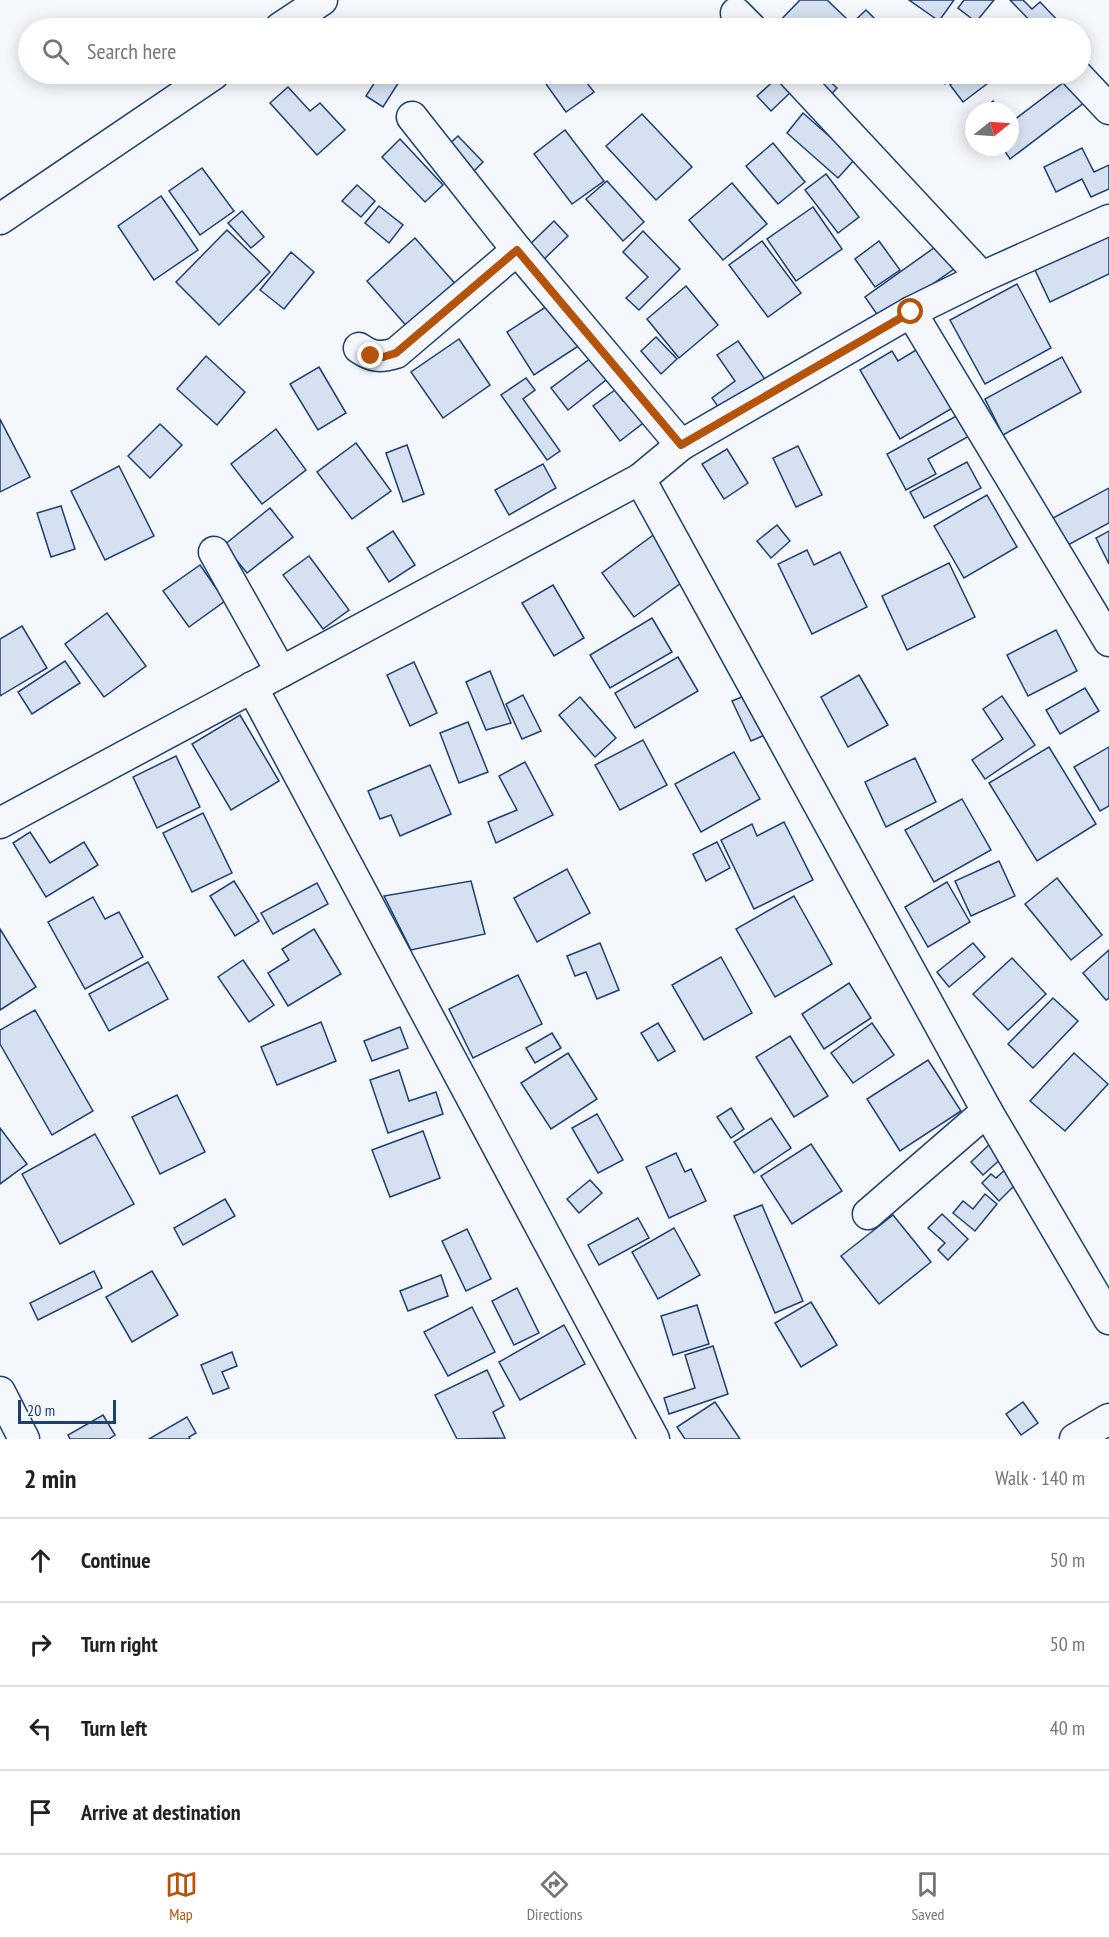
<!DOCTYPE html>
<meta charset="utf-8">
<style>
:root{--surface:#fff;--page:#f6f6f6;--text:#202124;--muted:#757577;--line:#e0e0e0;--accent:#b45309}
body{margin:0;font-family:"PT Sans Narrow",sans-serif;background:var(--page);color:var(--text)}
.compass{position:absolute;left:965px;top:102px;width:54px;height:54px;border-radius:50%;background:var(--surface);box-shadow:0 3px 15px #0003;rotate:73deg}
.scale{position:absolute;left:18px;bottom:15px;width:98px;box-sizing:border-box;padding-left:6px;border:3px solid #1d3f73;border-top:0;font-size:16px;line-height:21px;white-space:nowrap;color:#1d3f73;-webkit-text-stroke:4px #f4f7fb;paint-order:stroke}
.stop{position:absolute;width:18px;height:18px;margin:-14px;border:4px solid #b45309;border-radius:50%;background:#fff}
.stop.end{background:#b45309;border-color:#fff;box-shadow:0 2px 6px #0008}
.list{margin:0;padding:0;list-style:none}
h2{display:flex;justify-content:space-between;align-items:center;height:78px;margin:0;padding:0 24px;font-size:26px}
h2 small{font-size:20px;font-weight:400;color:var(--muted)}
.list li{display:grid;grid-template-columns:39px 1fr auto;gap:18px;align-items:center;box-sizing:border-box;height:84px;padding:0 24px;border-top:2px solid var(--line)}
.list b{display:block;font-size:22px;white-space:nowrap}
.list em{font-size:20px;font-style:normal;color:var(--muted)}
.icon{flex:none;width:33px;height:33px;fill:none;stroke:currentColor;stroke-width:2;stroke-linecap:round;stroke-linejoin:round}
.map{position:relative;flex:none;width:1109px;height:1439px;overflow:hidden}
.search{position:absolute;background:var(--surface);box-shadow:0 3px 15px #0003;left:18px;right:18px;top:18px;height:66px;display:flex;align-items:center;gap:15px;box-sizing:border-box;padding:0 21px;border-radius:33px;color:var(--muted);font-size:22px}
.sheet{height:414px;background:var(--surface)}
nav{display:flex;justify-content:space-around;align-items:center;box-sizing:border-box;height:84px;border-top:2px solid var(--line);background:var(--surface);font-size:16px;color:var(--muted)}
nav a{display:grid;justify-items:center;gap:3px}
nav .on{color:var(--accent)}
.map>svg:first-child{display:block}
.building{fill:#d5e0f0;stroke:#1d3f73;stroke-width:1.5}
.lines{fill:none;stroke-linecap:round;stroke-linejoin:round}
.minor-casing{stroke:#1d3f73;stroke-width:33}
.minor{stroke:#f4f7fb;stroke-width:30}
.route{stroke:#b45309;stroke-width:8}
</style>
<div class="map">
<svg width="1109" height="1439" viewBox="0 0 1109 1439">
<rect width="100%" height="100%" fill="#f4f7fb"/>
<g class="building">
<path d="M800 0H827L847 19 838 28H773Z"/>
<path d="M909 0H954L939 21Z"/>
<path d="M964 0H994L976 22 958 8Z"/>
<path d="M1010 0H1023L1032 9 1040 2 1065 28H1037Z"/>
<path d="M866 10 884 28H847Z"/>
<path d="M380 74H404L383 107 366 96Z"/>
<path d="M560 74H580L594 92 566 112 546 84Z"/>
<path d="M818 74H822L837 88 826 100 809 83Z"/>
<path d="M937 74H957L945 84Z"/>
<path d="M964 74H1000L963 102 950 85Z"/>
<path d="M779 76 792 91 771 111 757 96Z"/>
<path d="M1068 79 1085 102 1010 159 1002 147H1010V123Z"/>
<path d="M288 87 310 111 320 103 345 130 317 155 270 103Z"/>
<path d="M993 101 1002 111H982Z"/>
<path d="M803 113 855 159 838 178 787 133Z"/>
<path d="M642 114 692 167 656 200 606 146Z"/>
<path d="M565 130 604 181 572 204 534 154Z"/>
<path d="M458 136 483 162 470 175 445 148Z"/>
<path d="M400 139 443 185 425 202 382 157Z"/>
<path d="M773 143 805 182 778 204 746 166Z"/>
<path d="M1082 148 1094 172 1109 165V189L1091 197 1082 179 1056 192 1044 167Z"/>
<path d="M202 168 234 211 200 235 169 191Z"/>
<path d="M826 174 859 217 838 233 805 190Z"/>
<path d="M607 181 644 222 623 241 586 199Z"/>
<path d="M732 183 767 224 723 260 689 220Z"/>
<path d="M357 185 375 201 361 217 342 201Z"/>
<path d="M161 196 198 250 154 280 118 226Z"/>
<path d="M379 206 403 225 389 243 365 223Z"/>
<path d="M813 207 842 249 796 281 767 239Z"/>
<path d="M242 211 264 237 251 248 228 223Z"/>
<path d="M554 221 568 236 540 263 526 248Z"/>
<path d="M227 230 270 272 219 325 176 282Z"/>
<path d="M643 231 680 269 639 310 626 298 648 277 623 252Z"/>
<path d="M1109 234V274L1050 302 1035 270Z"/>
<path d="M415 238 458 287 410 330 367 281Z"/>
<path d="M762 241 801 293 768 317 729 265Z"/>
<path d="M879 241 900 270 875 287 855 259Z"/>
<path d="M938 245 954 269 881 320 865 297Z"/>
<path d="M291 252 314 272 284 309 260 290Z"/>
<path d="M1017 284 1051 348 985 384 950 320Z"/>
<path d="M686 286 718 325 679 358 647 319Z"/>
<path d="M552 303 580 345 534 375 507 332Z"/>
<path d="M656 337 677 359 661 374 641 351Z"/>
<path d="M459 339 490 385 443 418 411 372Z"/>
<path d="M738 341 767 382 723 414 712 398 735 381 717 355Z"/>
<path d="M926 344 961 403 900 439 860 370 892 351 898 361Z"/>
<path d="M595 355 611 376 568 410 551 388Z"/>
<path d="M206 356 245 392 217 425 177 389Z"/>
<path d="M1062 357 1081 392 1003 435 985 399Z"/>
<path d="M319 367 346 413 318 430 290 384Z"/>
<path d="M526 378 535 390 523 399 560 451 547 460 501 395Z"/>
<path d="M615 390 623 401 633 393 651 417 620 441 593 406Z"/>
<path d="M960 414 971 435 928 459 936 474 906 490 887 454Z"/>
<path d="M0 419 30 477 0 492Z"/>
<path d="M160 424 182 445 150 478 128 456Z"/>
<path d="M276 429 306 470 262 504 231 464Z"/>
<path d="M356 443 391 491 352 519 317 472Z"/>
<path d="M407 445 424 494 403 502 386 453Z"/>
<path d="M798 446 822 495 796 507 773 458Z"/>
<path d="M727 449 748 483 724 499 702 464Z"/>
<path d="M967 462 981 488 924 518 910 492Z"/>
<path d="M543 464 556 488 509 515 495 490Z"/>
<path d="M119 466 154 536 105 560 71 491Z"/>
<path d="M1109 488V523L1068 545 1053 518Z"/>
<path d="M987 495 1017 547 964 578 934 526Z"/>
<path d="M61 506 75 549 51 557 37 513Z"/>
<path d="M270 508 293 537 247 573 224 545Z"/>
<path d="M777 525 790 541 771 558 757 541Z"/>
<path d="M393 531 415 565 389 582 367 548Z"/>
<path d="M1109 531V564L1096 538Z"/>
<path d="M656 533 688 578 634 617 602 573Z"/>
<path d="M807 550 814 565 840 552 867 607 812 634 778 564Z"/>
<path d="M309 556 349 610 323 629 283 575Z"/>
<path d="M949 563 975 617 907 650 882 596Z"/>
<path d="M200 565 225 601 189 627 163 591Z"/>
<path d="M553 585 584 638 554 656 522 603Z"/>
<path d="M107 613 146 666 104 697 65 644Z"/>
<path d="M652 618 672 652 610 688 590 655Z"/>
<path d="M22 626 47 668 0 696V639Z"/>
<path d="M1056 630 1077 671 1028 696 1007 655Z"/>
<path d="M678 657 698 691 635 728 615 693Z"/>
<path d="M65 661 80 683 32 714 18 692Z"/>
<path d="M414 662 437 713 410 726 387 675Z"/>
<path d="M490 671 511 723 486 730 466 682Z"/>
<path d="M859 675 888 725 848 747 821 697Z"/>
<path d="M1085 688 1099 711 1060 734 1046 710Z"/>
<path d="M749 694 767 734 751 741 732 701Z"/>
<path d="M523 695 541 731 522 739 506 704Z"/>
<path d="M1002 696 1035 745 985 779 972 760 1003 739 983 709Z"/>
<path d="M580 697 616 738 595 757 559 715Z"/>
<path d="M240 715 279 781 231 810 192 744Z"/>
<path d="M468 722 488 772 459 783 440 733Z"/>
<path d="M643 740 667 785 620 810 595 765Z"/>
<path d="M1049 747 1096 824 1037 861 989 783Z"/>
<path d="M1109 747V806L1100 811 1074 767Z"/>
<path d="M734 752 760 799 701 832 675 784Z"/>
<path d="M176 756 200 807 157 828 133 777Z"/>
<path d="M915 758 936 802 886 827 865 782Z"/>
<path d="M525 762 553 815 496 843 488 822 517 810 499 776Z"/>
<path d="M430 765 451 814 400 836 391 815 380 819 368 791Z"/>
<path d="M962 799 991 850 934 882 905 830Z"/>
<path d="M203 813 232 873 192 892 163 833Z"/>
<path d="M784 822 813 880 754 909 721 840 752 824 757 836Z"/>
<path d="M30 832 50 863 84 842 98 865 46 897 13 843Z"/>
<path d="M717 842 730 868 706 881 693 854Z"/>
<path d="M999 861 1015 896 971 916 955 881Z"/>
<path d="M567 869 590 913 537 942 514 898Z"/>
<path d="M1057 878 1102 935 1071 960 1025 904Z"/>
<path d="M234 881 259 921 235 936 210 896Z"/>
<path d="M471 881 485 934 411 950 384 896Z"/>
<path d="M947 882 970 922 928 947 905 907Z"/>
<path d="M317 883 328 904 273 934 261 913Z"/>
<path d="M794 896 832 964 775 997 736 929Z"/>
<path d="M93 897 105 919 119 912 143 957 85 989 48 922Z"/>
<path d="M0 929 36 987 0 1010Z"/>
<path d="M314 929 341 974 288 1006 268 973 289 960 282 949Z"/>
<path d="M600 943 619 990 597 999 586 972 575 976 567 956Z"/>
<path d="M973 943 985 957 949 987 937 972Z"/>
<path d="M1109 950V998L1106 1000 1083 973Z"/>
<path d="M721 957 752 1013 704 1040 672 985Z"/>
<path d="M1012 958 1046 994 1008 1030 973 994Z"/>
<path d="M243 960 274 1005 249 1022 218 977Z"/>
<path d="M148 962 168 999 109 1031 89 994Z"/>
<path d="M518 975 542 1024 473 1058 449 1009Z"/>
<path d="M849 983 871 1018 824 1049 802 1014Z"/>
<path d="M1053 998 1078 1021 1033 1068 1008 1044Z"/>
<path d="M35 1010 93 1111 52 1135 0 1044V1030Z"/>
<path d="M321 1022 336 1061 277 1085 261 1047Z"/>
<path d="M658 1023 675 1051 658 1061 641 1033Z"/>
<path d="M872 1023 894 1055 853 1083 831 1053Z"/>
<path d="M400 1027 408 1048 372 1061 364 1041Z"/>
<path d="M552 1033 561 1048 535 1063 526 1048Z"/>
<path d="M790 1036 828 1096 794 1117 756 1057Z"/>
<path d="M568 1053 597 1099 551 1129 521 1083Z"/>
<path d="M1074 1053 1108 1084 1065 1131 1030 1101Z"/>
<path d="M928 1060 961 1111 900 1151 867 1099Z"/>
<path d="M399 1070 409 1101 436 1092 443 1114 388 1133 370 1080Z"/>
<path d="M177 1095 205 1152 160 1174 132 1117Z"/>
<path d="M731 1108 744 1129 731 1138 717 1117Z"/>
<path d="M597 1114 623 1160 598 1173 572 1128Z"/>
<path d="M771 1118 791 1148 754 1173 734 1142Z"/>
<path d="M0 1128 27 1164 0 1184Z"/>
<path d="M423 1131 440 1178 390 1197 372 1150Z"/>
<path d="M95 1134 134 1204 60 1244 22 1174Z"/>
<path d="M992 1142 1004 1156 983 1175 971 1162Z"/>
<path d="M811 1144 842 1191 792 1224 761 1176Z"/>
<path d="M676 1153 685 1172 691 1169 706 1201 669 1218 646 1167Z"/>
<path d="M1010 1165 1022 1178 999 1201 982 1183 991 1174 996 1178Z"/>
<path d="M590 1180 602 1193 579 1213 567 1199Z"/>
<path d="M985 1194 997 1204 975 1231 953 1213 963 1201 973 1209Z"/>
<path d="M225 1199 235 1216 183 1245 174 1228Z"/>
<path d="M762 1205 803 1301 775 1313 734 1216Z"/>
<path d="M942 1214 968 1239 948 1260 938 1250 945 1243 928 1228Z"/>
<path d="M893 1215 931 1262 879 1304 841 1256Z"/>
<path d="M638 1218 649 1238 599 1265 588 1245Z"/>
<path d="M674 1228 700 1275 658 1299 632 1252Z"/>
<path d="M467 1229 491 1279 466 1291 442 1241Z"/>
<path d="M94 1271 102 1288 38 1320 30 1303Z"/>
<path d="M152 1271 178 1315 132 1342 106 1297Z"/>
<path d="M441 1275 448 1296 408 1311 400 1291Z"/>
<path d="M517 1288 539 1333 514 1345 492 1301Z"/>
<path d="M811 1302 837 1345 801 1367 775 1323Z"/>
<path d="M697 1305 709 1344 673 1355 661 1316Z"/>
<path d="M472 1307 495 1352 448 1376 424 1332Z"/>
<path d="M564 1325 585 1364 520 1400 499 1362Z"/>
<path d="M713 1346 728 1394 669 1414 664 1398 695 1388 685 1355Z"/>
<path d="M232 1352 237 1366 222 1372 229 1388 213 1394 201 1365Z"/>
<path d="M487 1370 504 1406 493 1412 505 1438 457 1439 435 1395Z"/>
<path d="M715 1402 740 1439H685L677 1427Z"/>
<path d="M1023 1402 1038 1423 1021 1435 1006 1414Z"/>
<path d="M103 1415 115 1435 109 1439H70L68 1435Z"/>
<path d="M187 1417 196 1433 189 1437 190 1439H149Z"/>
</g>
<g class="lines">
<g class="minor-casing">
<g id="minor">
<path d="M736 13 751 28"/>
<path d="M280 28 322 0"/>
<path d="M793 74 982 277"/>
<path d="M1076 74 1109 109"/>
<path d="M412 117 517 250 681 445"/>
<path d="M0 219 214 74"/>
<path d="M911 312 1109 641"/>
<path d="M359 348C372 357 380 358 396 353L517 250"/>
<path d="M640 479 987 1111 1109 1319"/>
<path d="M214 552 281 672"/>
<path d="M252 687 654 1439"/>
<path d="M0 823 640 479 681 445 911 312 982 277 1109 220"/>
<path d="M868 1214 987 1111"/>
<path d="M0 1392 24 1439"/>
<path d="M1075 1439 1109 1419"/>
</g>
</g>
<use href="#minor" class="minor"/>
</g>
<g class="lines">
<path class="route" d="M371 356 383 357 396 353 517 250 681 445 911 312"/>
</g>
</svg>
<svg class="compass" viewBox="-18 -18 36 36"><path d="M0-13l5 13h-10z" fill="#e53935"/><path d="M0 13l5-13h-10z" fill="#757577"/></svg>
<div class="scale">20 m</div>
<div class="stop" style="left:911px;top:312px"></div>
<div class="stop end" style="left:371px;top:356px"></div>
<div class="search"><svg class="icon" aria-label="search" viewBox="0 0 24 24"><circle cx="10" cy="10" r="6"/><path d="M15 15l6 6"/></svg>Search here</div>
</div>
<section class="sheet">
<h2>2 min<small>Walk · 140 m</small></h2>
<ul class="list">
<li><svg class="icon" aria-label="ahead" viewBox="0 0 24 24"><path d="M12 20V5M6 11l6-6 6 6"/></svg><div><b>Continue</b></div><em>50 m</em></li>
<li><svg class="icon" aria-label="right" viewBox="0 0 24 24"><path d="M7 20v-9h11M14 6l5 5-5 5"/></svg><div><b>Turn right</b></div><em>50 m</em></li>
<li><svg class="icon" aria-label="left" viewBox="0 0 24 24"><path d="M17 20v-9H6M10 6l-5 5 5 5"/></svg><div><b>Turn left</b></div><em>40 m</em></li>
<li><svg class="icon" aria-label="arrive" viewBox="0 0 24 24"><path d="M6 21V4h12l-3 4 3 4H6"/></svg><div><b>Arrive at destination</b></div></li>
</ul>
</section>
<nav>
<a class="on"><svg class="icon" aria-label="map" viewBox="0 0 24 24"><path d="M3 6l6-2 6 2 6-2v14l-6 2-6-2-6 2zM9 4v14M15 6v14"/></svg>Map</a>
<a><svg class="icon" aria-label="directions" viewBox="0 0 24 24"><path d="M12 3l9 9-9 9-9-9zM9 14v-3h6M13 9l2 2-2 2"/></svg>Directions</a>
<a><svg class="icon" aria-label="saved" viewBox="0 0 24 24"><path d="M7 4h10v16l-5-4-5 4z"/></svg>Saved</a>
</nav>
